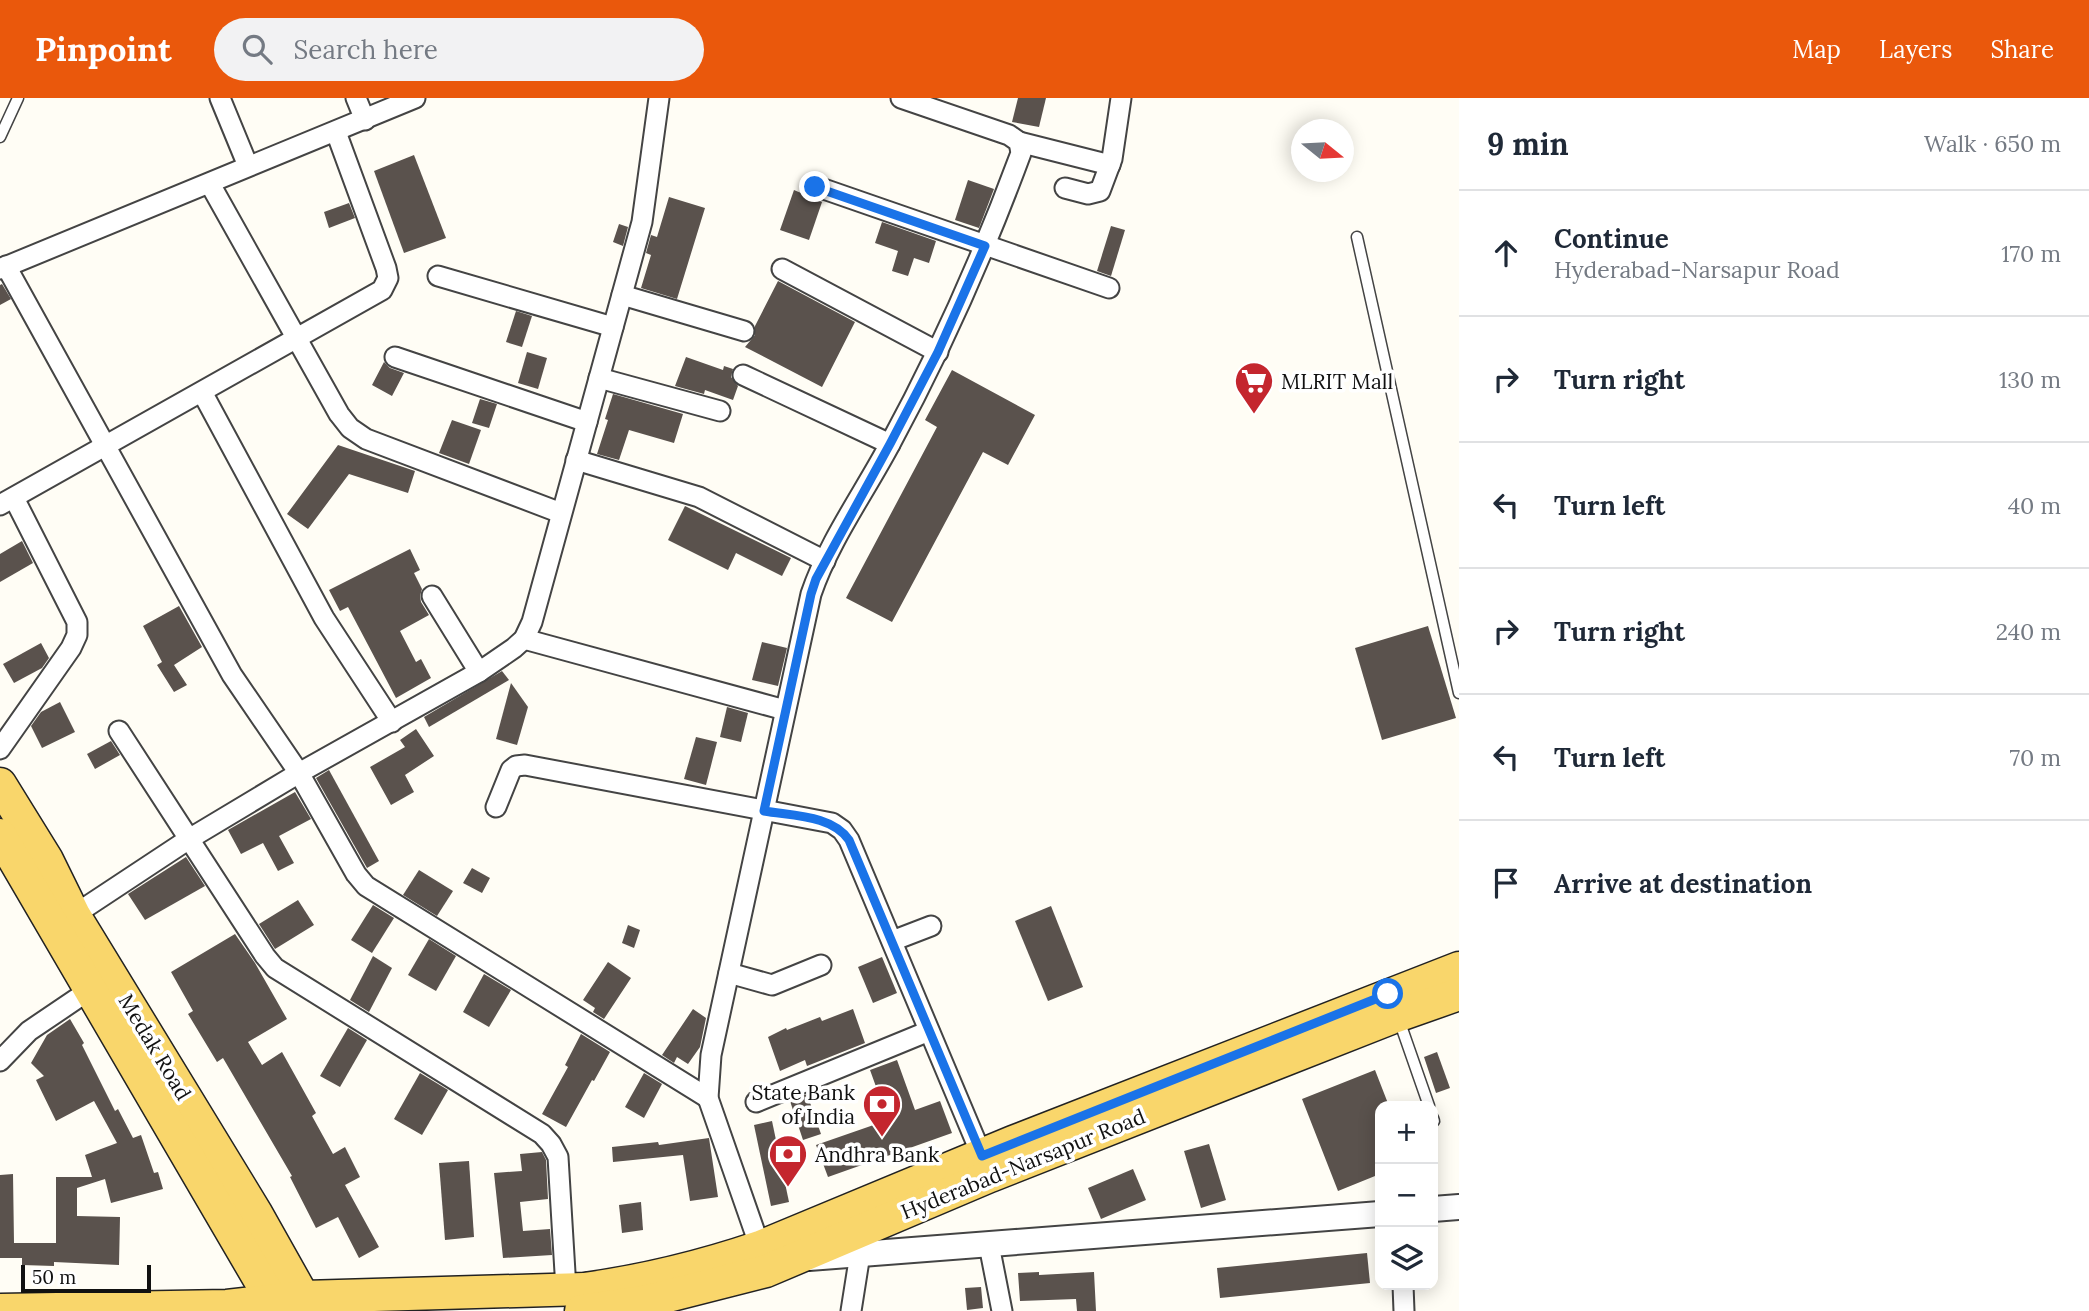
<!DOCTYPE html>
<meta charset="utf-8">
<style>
:root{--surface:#fff;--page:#f2f2f3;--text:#1f2937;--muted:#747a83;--line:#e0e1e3;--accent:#ea580c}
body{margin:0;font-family:Lora,serif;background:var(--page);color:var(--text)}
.controls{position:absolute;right:21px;bottom:21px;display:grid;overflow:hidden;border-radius:14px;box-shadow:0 4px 18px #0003}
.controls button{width:63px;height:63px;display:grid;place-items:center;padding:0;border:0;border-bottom:2px solid var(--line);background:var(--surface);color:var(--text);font:35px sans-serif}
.compass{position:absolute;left:1291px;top:21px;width:63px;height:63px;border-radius:50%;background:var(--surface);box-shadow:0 4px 18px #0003;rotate:108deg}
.scale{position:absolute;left:21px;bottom:18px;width:130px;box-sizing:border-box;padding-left:7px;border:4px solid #111;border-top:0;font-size:19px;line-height:24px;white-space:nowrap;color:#111;-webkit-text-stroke:5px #fff;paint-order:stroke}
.stop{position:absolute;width:21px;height:21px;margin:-16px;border:5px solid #1a73e8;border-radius:50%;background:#fff}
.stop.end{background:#1a73e8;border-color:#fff;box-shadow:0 2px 7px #0008}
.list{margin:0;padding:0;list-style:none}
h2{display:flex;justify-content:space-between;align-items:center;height:91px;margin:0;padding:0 28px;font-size:30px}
h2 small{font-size:23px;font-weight:400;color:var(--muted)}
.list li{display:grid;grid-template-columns:46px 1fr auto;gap:21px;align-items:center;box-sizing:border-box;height:126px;padding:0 28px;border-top:2px solid var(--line)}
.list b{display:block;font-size:26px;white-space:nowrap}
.list p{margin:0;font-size:23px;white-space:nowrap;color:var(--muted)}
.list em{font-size:23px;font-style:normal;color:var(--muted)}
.icon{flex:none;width:38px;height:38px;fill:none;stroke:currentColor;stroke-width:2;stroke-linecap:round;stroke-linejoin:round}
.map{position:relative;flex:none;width:1459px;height:1213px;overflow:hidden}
header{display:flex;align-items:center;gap:42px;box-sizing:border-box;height:98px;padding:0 35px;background:var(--accent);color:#fff}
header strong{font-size:33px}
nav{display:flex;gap:38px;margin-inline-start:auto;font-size:24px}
.search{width:490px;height:63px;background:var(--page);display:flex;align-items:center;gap:18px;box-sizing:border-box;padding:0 24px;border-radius:38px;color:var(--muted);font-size:26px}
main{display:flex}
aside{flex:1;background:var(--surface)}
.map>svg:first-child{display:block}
.building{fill:#5a524d}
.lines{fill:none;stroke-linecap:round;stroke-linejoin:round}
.service-casing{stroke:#444;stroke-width:13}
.minor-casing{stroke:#444;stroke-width:23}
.tertiary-casing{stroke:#444;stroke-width:28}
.primary-casing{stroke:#222;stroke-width:35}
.service{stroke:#fff;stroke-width:10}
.minor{stroke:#fff;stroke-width:19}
.tertiary{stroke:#fff;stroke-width:24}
.primary{stroke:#f9d66b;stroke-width:32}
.route{stroke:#1a73e8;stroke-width:9}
.labels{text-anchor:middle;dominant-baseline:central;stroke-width:7;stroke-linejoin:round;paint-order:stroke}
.poi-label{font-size:21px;fill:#111;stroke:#fff;text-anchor:start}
.street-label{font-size:21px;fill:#111;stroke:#fff}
</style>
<header>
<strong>Pinpoint</strong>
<div class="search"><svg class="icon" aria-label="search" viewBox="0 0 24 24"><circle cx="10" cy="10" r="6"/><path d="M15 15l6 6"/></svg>Search here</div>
<nav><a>Map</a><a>Layers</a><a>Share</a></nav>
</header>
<main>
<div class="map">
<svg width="1459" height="1213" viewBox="0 0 1459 1213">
<rect width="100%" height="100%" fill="#fffdf5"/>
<g class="building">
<path d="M1018 0H1046L1039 29 1012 24Z"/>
<path d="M414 57 446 140 404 155 374 73Z"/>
<path d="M968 82 994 91 979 130 955 122Z"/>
<path d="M794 92 822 104 809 142 780 132Z"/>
<path d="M669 99 705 110 677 201 641 190 651 157 646 155 651 137 657 139Z"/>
<path d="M349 105 355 120 329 130 324 114Z"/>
<path d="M882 124 936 143 929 165 914 160 908 178 892 173 898 153 875 145Z"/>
<path d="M619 126 628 129 623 148 613 144Z"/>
<path d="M1111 128 1125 132 1111 178 1097 173Z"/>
<path d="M778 183 855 224 822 289 745 249 755 237V228Z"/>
<path d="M2 186 11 201 0 207V187Z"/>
<path d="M516 213 532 218 522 249 506 244Z"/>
<path d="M527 254 547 260 538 291 518 285Z"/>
<path d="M686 259 723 272 724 268 733 271 731 279 738 288 733 302 705 292 704 296 675 288Z"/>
<path d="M384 264 390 270 404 275 392 298 372 287Z"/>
<path d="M952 272 1035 317 1008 367 983 354 892 524 846 500 937 329 925 322Z"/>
<path d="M613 296 683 316 674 345 629 332 619 362 597 356 608 322 605 321Z"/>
<path d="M480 301 497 306 489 330 472 325Z"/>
<path d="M452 322 481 332 469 366 439 355Z"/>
<path d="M338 347 415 373 408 395 349 376 308 431 287 416Z"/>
<path d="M685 408 791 460 782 478 736 455 728 472 668 442Z"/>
<path d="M22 443 33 465 0 484V456Z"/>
<path d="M410 451 420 472 414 475 422 491 420 498 421 504 429 517 400 533 416 564 421 561 431 580 396 600 348 509 340 513 329 492Z"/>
<path d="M179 508 202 549 174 567 187 587 174 594 157 567 162 564 143 528Z"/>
<path d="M1428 528 1456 620 1382 642 1355 550Z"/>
<path d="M762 544 787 550 778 588 752 582Z"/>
<path d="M41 545 49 560 42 570 14 585 3 566Z"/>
<path d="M502 573 509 582 429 629 424 619Z"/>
<path d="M511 585 528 609 517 647 496 641Z"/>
<path d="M60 604 75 634 42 650 31 628 41 614Z"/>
<path d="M727 609 748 615 741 644 720 639Z"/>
<path d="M416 631 434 658 405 677 414 694 391 707 370 669 405 649 400 642Z"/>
<path d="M696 639 717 644 706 687 684 681Z"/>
<path d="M111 643 120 657 95 671 87 656Z"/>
<path d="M329 672 379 763 367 770 316 680Z"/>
<path d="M295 694 311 721 279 738 294 765 278 773 263 745 241 756 228 732Z"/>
<path d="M186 759 205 788 145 822 128 796Z"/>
<path d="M472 770 490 780 482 795 463 785Z"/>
<path d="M419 772 453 793 437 818 403 797Z"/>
<path d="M298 802 314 827 275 851 259 826Z"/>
<path d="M373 807 394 820 372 855 351 842Z"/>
<path d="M1051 808 1083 889 1048 903 1015 823Z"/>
<path d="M628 827 640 832 634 850 622 845Z"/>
<path d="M235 836 255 865 287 921 248 944 262 967 282 954 316 1015 312 1018 333 1056 345 1049 360 1079 345 1087 379 1149 359 1160 338 1119 316 1130 290 1079 292 1078 223 960 217 964 188 916 193 913 171 874Z"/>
<path d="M429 841 456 858 436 893 408 877Z"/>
<path d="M373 858 392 870 369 914 350 902Z"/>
<path d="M882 859 897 895 873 905 858 869Z"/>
<path d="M608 864 631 880 604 921 593 914 595 910 583 902Z"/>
<path d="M484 876 511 892 489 929 463 914Z"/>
<path d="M693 911 706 920 700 949 688 966 677 959 674 965 662 957Z"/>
<path d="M853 911 865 945 807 968 805 962 780 973 768 939 786 930 787 932 820 919 822 923Z"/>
<path d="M70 921 84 945 82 947 115 1013 118 1011 133 1040 141 1037 154 1075 158 1074 163 1091 111 1105 105 1081 77 1090V1118L120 1119 119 1167 54 1164V1168L22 1167V1160H0V1077L13 1076 14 1145H56V1079H92L85 1057 117 1045 94 1003 56 1023 36 982 44 978 31 965 47 937Z"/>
<path d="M348 930 367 942 340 989 320 978Z"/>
<path d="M581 936 610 954 594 983 592 982 566 1029 542 1016 568 969 565 967Z"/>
<path d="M1437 954 1450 990 1436 995 1424 959Z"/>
<path d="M897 962 915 1012 940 1003 952 1035 828 1079 816 1047 888 1022 870 972Z"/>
<path d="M1375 972 1389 1008H1380V1076L1338 1093 1302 1001Z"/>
<path d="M420 975 448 992 422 1037 394 1021Z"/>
<path d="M644 975 662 986 644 1020 625 1009Z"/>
<path d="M807 996 821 1036 803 1042 790 1003Z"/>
<path d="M772 1023 789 1104 771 1108 754 1027Z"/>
<path d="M709 1040 718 1099 690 1103 683 1057 613 1064 612 1049 658 1044 659 1047Z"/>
<path d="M1209 1046 1226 1102 1201 1110 1184 1053Z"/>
<path d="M542 1054 546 1062 548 1101 520 1104 523 1133 550 1131 552 1157 503 1160 494 1075 522 1073 520 1056Z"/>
<path d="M469 1063 474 1139 445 1142 439 1065Z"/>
<path d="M1133 1071 1146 1102 1101 1121 1088 1090Z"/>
<path d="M641 1104 643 1132 622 1135 619 1107Z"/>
<path d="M1367 1155 1370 1185 1220 1200 1217 1170Z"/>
<path d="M1039 1174V1177L1094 1174 1096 1213H1077L1076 1201 1020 1203 1018 1175Z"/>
<path d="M981 1189 983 1210 967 1212 965 1190Z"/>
</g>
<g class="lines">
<g class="service-casing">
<g id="service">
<path d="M0 39 18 0"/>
<path d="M1357 139 1459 595"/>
<path d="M1399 922 1429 1008"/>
<path d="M1433 1020 1434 1023"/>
</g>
</g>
<g class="minor-casing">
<g id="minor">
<path d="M220 0 248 68"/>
<path d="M356 0 365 22"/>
<path d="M1019 44 1110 67"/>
<path d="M210 86 339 316 350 330 366 341 561 415"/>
<path d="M815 88 1109 190"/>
<path d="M1065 90 1088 96 1100 93 1112 61 1121 0"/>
<path d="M6 168 232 577 299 675 356 776 366 788 708 1000"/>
<path d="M0 171 415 0"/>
<path d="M782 171 938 254"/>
<path d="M438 178 613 229"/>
<path d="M622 197 744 233"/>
<path d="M395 259 587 324"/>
<path d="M743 277 890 346"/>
<path d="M599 280 720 313"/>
<path d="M202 294 324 520 392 624"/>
<path d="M576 362 699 399 825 463"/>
<path d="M0 407 382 192 388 180 386 170 336 34"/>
<path d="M432 498 479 574"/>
<path d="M524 541 785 612"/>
<path d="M119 633 265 858 275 870 542 1036 551 1046 558 1059 566 1191"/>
<path d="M0 651 71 550 77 537V524L14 400"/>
<path d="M496 709 511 672 516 668 525 667 832 725 842 732 849 742 982 1058"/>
<path d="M74 817 189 741 299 675 479 574 514 550 524 541 532 524 642 124 659 0"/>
<path d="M892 843 931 828"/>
<path d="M729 875 772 887 821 867"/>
<path d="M0 963 29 933 91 891"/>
<path d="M756 1004 929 933"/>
<path d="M989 1147 1002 1213"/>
<path d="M760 1149 708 1000 711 957 811 496C829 443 864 395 890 346 941 252 984 155 1021 55L1019 44 1009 37 901 0"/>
<path d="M1403 1187 1404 1213"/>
<path d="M851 1213 860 1156"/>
</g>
</g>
<g class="tertiary-casing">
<g id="tertiary">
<path d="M1433 1111 1459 1109"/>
<path d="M809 1160 1380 1116"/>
</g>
</g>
<g class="primary-casing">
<g id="primary">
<path d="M0 686 47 762 74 817 256 1115 311 1213"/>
<path d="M0 737 278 1213"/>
<path d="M0 1212 227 1208 304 1199 584 1191C643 1183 704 1168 760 1149L1013 1044 1459 870"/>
<path d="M581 1213 648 1203 766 1173 990 1078 1391 920 1459 896"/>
</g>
</g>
<use href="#service" class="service"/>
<use href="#minor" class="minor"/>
<use href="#tertiary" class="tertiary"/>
<use href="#primary" class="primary"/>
</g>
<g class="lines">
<path class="route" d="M815 89 985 148 938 254 890 346 816 481 811 496 764 713C793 718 832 717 849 742L982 1058 1388 896"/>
</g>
<defs>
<g id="supermarket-pin" transform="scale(2.0125)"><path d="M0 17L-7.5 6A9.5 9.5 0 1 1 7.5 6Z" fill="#c4262e" stroke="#fff"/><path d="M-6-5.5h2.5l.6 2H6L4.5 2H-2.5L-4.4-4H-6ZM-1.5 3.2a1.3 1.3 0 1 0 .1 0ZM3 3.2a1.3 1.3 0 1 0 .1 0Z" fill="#fff"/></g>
<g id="bank-pin" transform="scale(2.0125)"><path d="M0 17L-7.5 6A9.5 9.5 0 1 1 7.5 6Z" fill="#c4262e" stroke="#fff"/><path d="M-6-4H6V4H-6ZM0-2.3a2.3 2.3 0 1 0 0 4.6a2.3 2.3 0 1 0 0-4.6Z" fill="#fff"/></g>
</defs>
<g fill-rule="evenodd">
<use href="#supermarket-pin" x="1254" y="283"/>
<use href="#bank-pin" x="882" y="1006"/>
<use href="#bank-pin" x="788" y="1056"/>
</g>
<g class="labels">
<g class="poi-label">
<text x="1281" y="283">MLRIT Mall</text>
<text x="855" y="994" text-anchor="end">State Bank<tspan x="855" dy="24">of India</tspan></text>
<text x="815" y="1056">Andhra Bank</text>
</g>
<g class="street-label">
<text transform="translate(155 949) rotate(59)">Medak Road</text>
<text transform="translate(1023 1066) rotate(-22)">Hyderabad-Narsapur Road</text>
</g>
</g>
</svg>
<div class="controls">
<button>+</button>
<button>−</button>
<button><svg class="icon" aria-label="layers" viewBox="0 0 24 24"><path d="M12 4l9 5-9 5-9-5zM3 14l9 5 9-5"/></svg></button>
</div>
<svg class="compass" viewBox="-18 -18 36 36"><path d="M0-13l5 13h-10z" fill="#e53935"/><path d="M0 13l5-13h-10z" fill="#747a83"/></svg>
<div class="scale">50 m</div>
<div class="stop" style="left:1388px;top:896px"></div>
<div class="stop end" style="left:815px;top:89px"></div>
</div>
<aside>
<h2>9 min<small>Walk · 650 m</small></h2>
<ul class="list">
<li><svg class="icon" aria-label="ahead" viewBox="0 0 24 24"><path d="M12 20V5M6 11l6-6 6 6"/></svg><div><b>Continue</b><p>Hyderabad-Narsapur Road</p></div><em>170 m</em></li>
<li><svg class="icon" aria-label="right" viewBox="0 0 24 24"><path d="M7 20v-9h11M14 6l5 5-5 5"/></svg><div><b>Turn right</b></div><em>130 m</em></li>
<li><svg class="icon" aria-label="left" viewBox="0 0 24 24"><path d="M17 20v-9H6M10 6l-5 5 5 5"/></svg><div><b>Turn left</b></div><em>40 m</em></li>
<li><svg class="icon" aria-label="right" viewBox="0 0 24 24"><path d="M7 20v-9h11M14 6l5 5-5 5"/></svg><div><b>Turn right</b></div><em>240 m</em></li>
<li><svg class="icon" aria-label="left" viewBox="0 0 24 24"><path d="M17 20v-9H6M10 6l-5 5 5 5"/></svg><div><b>Turn left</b></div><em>70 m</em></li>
<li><svg class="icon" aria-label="arrive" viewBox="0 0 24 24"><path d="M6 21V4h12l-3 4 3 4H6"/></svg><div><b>Arrive at destination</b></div></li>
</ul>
</aside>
</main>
